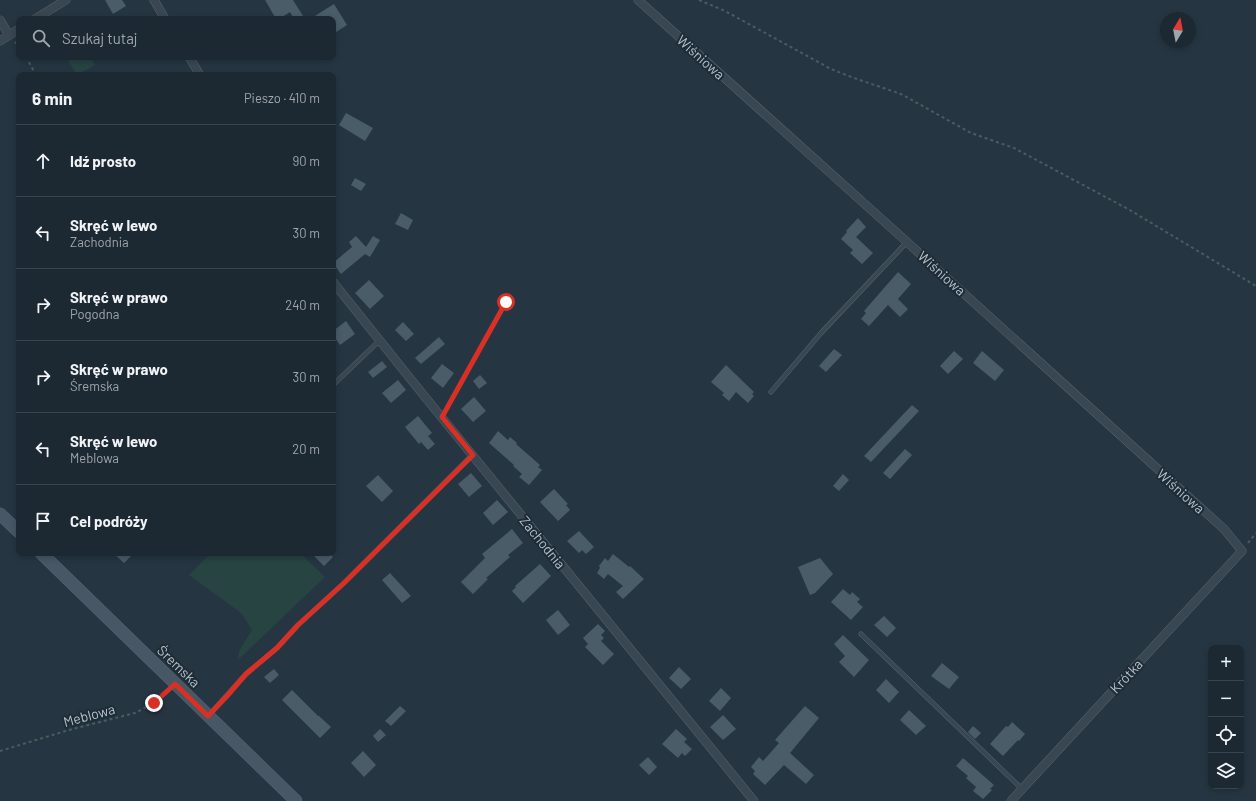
<!DOCTYPE html>
<html lang="pl">
<meta charset="utf-8">
<style>
:root{--surface:#1c2832;--page:#29343e;--text:#f1f3f6;--muted:#a0a6ac;--line:#3a444d}
body{margin:0;font-family:Barlow,sans-serif;background:var(--page);color:var(--text)}
.controls{position:absolute;right:12px;bottom:12px;display:grid;overflow:hidden;border-radius:8px;box-shadow:0 2px 6px #0003}
.controls button{width:36px;height:36px;display:grid;place-items:center;padding:0;border:0;border-bottom:1px solid var(--line);background:var(--surface);color:var(--text);font:20px sans-serif}
.compass{position:absolute;left:1160px;top:12px;width:36px;height:36px;border-radius:50%;background:var(--surface);box-shadow:0 2px 6px #0003;rotate:10deg}
.stop{position:absolute;width:12px;height:12px;margin:-9px;border:3px solid #d93025;border-radius:50%;background:#fff}
.stop.end{background:#d93025;border-color:#fff;box-shadow:0 1px 4px #0008}
.list{margin:0;padding:0;list-style:none}
h2{display:flex;justify-content:space-between;align-items:center;height:52px;margin:0;padding:0 16px;font-size:17px}
h2 small{font-size:13px;font-weight:400;color:var(--muted)}
.list li{display:grid;grid-template-columns:26px 1fr auto;gap:12px;align-items:center;box-sizing:border-box;height:72px;padding:0 16px;border-top:1px solid var(--line)}
.list b{display:block;font-size:15px;white-space:nowrap}
.list p{margin:0;font-size:13px;white-space:nowrap;color:var(--muted)}
.list em{font-size:13px;font-style:normal;color:var(--muted)}
.icon{flex:none;width:22px;height:22px;fill:none;stroke:currentColor;stroke-width:2;stroke-linecap:round;stroke-linejoin:round}
.map{position:relative;flex:none;width:1256px;height:801px;overflow:hidden}
.search{position:absolute;background:var(--surface);box-shadow:0 2px 6px #0003;left:16px;top:16px;width:320px;height:44px;display:flex;align-items:center;gap:10px;box-sizing:border-box;padding:0 14px;border-radius:8px;color:var(--muted);font-size:15px}
.panel{position:absolute;background:var(--surface);box-shadow:0 2px 6px #0003;left:16px;top:72px;width:320px;height:484px;border-radius:8px}
.map>svg:first-child{display:block}
.green{fill:#274342}
.building{fill:#495c68}
.lines{fill:none;stroke-linecap:round;stroke-linejoin:round}
.service-casing{stroke:#57656f;stroke-width:5}
.minor-casing{stroke:#57656f;stroke-width:9}
.secondary-casing{stroke:#57656f;stroke-width:13}
.path{stroke:#455f5e;stroke-width:2;stroke-dasharray:3 3;stroke-linecap:butt}
.service{stroke:#394752;stroke-width:4}
.minor{stroke:#394752;stroke-width:8}
.secondary{stroke:#475765;stroke-width:12}
.route{stroke:#d93025;stroke-width:5}
.labels{text-anchor:middle;dominant-baseline:central;stroke-width:4;stroke-linejoin:round;paint-order:stroke}
.street-label{font-size:14px;fill:#b6c2cc;stroke:#1e2c37}
</style>
<div class="map">
<svg width="1256" height="801" viewBox="0 0 1256 801">
<rect width="100%" height="100%" fill="#253642"/>
<g class="green">
<path d="M66 57H90L95 65 77 75Z"/>
<path d="M211 553H300L325 577 238 660 239 651 252 630 241 613 189 575Z"/>
</g>
<g class="building">
<path d="M105 0H122L126 6 113 14Z"/>
<path d="M265 0H293L305 19H294L290 12 279 19H276Z"/>
<path d="M334 4 347 25 333 34V19H310Z"/>
<path d="M346 113 373 128 365 141 339 125Z"/>
<path d="M355 178 366 184 361 191 351 185Z"/>
<path d="M401 213 413 220 408 230 395 224Z"/>
<path d="M858 218 866 227 856 237 873 253 862 264 850 253 853 250 841 239 847 232 846 231Z"/>
<path d="M356 236 366 247 373 236 380 240 370 257 365 254 341 274 333 263 352 247 349 242Z"/>
<path d="M898 272 911 284 898 299 908 309 900 317 888 305 869 326 861 319 866 313 864 311Z"/>
<path d="M369 280 384 296 370 309 355 293Z"/>
<path d="M346 321 355 334 340 345 333 335V331Z"/>
<path d="M403 322 414 334 406 341 395 330Z"/>
<path d="M439 337 445 344 421 364 415 358Z"/>
<path d="M834 349 842 355 826 372 819 366Z"/>
<path d="M954 351 963 359 948 374 940 366Z"/>
<path d="M982 351 1004 370 995 381 973 363Z"/>
<path d="M382 361 387 367 373 378 368 372Z"/>
<path d="M442 364 454 373 443 388 431 378Z"/>
<path d="M726 365 754 392 752 394 754 396 748 403 736 392 729 401 722 395 724 393 711 382Z"/>
<path d="M480 375 487 383 479 389 473 381Z"/>
<path d="M398 380 406 390 391 403 382 393Z"/>
<path d="M474 397 486 411 473 422 461 409Z"/>
<path d="M912 405 919 411 871 462 864 456Z"/>
<path d="M418 416 432 433 428 436 435 444 428 450 421 442 419 444 405 427Z"/>
<path d="M498 431 508 440 510 437 517 443 516 444 540 465 538 467 542 470 529 485 519 477 522 474 513 466 514 465 489 443Z"/>
<path d="M905 449 912 455 890 479 883 473Z"/>
<path d="M471 473 482 486 469 497 458 484Z"/>
<path d="M843 474 849 480 839 491 833 486Z"/>
<path d="M378 475 393 491 382 502 366 486Z"/>
<path d="M554 489 568 504 566 505 570 510 558 521 540 502Z"/>
<path d="M497 500 508 512 493 525 483 513Z"/>
<path d="M512 529 523 543 508 555 510 557 486 578 488 579 473 594 461 582 485 558 482 554Z"/>
<path d="M579 531 594 547 586 554 582 550 579 553 567 541Z"/>
<path d="M113 553H134L124 563Z"/>
<path d="M311 553H329L333 557 324 566Z"/>
<path d="M613 554 629 567 630 566 644 579 623 599 616 592 623 586 608 574 604 579 597 573 600 568 599 566 605 558 608 561Z"/>
<path d="M820 558 833 574 815 593 810 595 798 567Z"/>
<path d="M540 564 551 576 523 603 512 591 516 587 515 586Z"/>
<path d="M390 573 411 596 402 603 382 580Z"/>
<path d="M843 589 850 595 852 592 860 599 857 602 863 607 851 620 831 602Z"/>
<path d="M558 610 570 625 558 635 546 620Z"/>
<path d="M884 616 896 628 887 637 874 625Z"/>
<path d="M598 624 605 631 601 635 604 638 601 641 614 654 603 665 585 647 588 644 583 638Z"/>
<path d="M843 635 869 660 854 677 839 662 845 656 834 644Z"/>
<path d="M942 663 959 677 949 689 931 676Z"/>
<path d="M679 667 691 679 681 689 669 678Z"/>
<path d="M274 669 279 675 270 683 264 677Z"/>
<path d="M886 679 899 692 889 703 876 690Z"/>
<path d="M721 688 731 698 720 711 709 701Z"/>
<path d="M292 690 318 716H319L331 727 320 738 282 700Z"/>
<path d="M400 706 406 711 391 726 385 721Z"/>
<path d="M805 706 819 718 790 753 814 775 806 784 784 765 765 785 753 774 755 771 751 767 759 757 763 761 779 743 775 740Z"/>
<path d="M909 710 926 726 916 735 900 720Z"/>
<path d="M723 715 736 729 723 740 710 727Z"/>
<path d="M1012 722 1025 734 1019 741 1018 740 1003 756 990 744 1006 726 1008 727Z"/>
<path d="M973 726 981 733 975 739 968 732Z"/>
<path d="M380 729 386 735 378 742 373 736Z"/>
<path d="M676 729 687 739 684 742 692 749 685 756 682 753 678 758 662 744Z"/>
<path d="M363 751 376 765 364 777 351 763Z"/>
<path d="M648 757 657 767 649 775 639 765Z"/>
<path d="M963 758 994 785 990 789 992 790 983 799 973 791 976 787 966 778 968 776 956 766Z"/>
</g>
<g class="lines">
<g class="service-casing">
<g id="service">
<path d="M333 385 380 340"/>
<path d="M771 392 821 333 907 242"/>
<path d="M861 634 1022 789"/>
<path d="M210 714 246 674 277 648 298 625 344 583 472 455"/>
</g>
</g>
<g class="minor-casing">
<g id="minor">
<path d="M154 0 165 19"/>
<path d="M638 0 907 242 1224 529 1242 551 1011 801"/>
<path d="M35 19 66 0"/>
<path d="M0 20 9 35"/>
<path d="M0 41 19 29"/>
<path d="M189 57 200 75"/>
<path d="M333 282 421 392 754 801"/>
</g>
</g>
<g class="secondary-casing">
<g id="secondary">
<path d="M0 514 19 532"/>
<path d="M41 553 296 801"/>
</g>
</g>
<g class="path">
<path d="M699 0 725 11 831 69 854 78 901 94 971 133 1014 148 1128 209 1256 286"/>
<path d="M15 42 19 46"/>
<path d="M26 57 36 75"/>
<path d="M446 409 506 302"/>
<path d="M1248 543 1256 533"/>
<path d="M0 751 69 730 135 713 154 703 168 690"/>
</g>
<use href="#service" class="service"/>
<use href="#minor" class="minor"/>
<use href="#secondary" class="secondary"/>
</g>
<g class="lines">
<path class="route" d="M154 703 175 684 208 716 227 696 246 674 277 648 298 625 344 583 473 455 442 417 506 302"/>
</g>
<g class="labels">
<g class="street-label">
<text transform="translate(701 57) rotate(42)">Wiśniowa</text>
<text transform="translate(942 273) rotate(42)">Wiśniowa</text>
<text transform="translate(1181 491) rotate(42)">Wiśniowa</text>
<text transform="translate(543 542) rotate(51)">Zachodnia</text>
<text transform="translate(179 666) rotate(44)">Śremska</text>
<text transform="translate(1126 676) rotate(-47)">Krótka</text>
<text transform="translate(89 715) rotate(-15)">Meblowa</text>
</g>
</g>
</svg>
<div class="controls">
<button>+</button>
<button>−</button>
<button><svg class="icon" aria-label="locate" viewBox="0 0 24 24"><circle cx="12" cy="12" r="6"/><path d="M12 2v4M12 18v4M2 12h4M18 12h4"/></svg></button>
<button><svg class="icon" aria-label="layers" viewBox="0 0 24 24"><path d="M12 4l9 5-9 5-9-5zM3 14l9 5 9-5"/></svg></button>
</div>
<svg class="compass" viewBox="-18 -18 36 36"><path d="M0-13l5 13h-10z" fill="#e53935"/><path d="M0 13l5-13h-10z" fill="#a0a6ac"/></svg>
<div class="stop" style="left:506px;top:302px"></div>
<div class="stop end" style="left:154px;top:703px"></div>
<div class="search"><svg class="icon" aria-label="search" viewBox="0 0 24 24"><circle cx="10" cy="10" r="6"/><path d="M15 15l6 6"/></svg>Szukaj tutaj</div>
<section class="panel">
<h2>6 min<small>Pieszo · 410 m</small></h2>
<ul class="list">
<li><svg class="icon" aria-label="ahead" viewBox="0 0 24 24"><path d="M12 20V5M6 11l6-6 6 6"/></svg><div><b>Idź prosto</b></div><em>90 m</em></li>
<li><svg class="icon" aria-label="left" viewBox="0 0 24 24"><path d="M17 20v-9H6M10 6l-5 5 5 5"/></svg><div><b>Skręć w lewo</b><p>Zachodnia</p></div><em>30 m</em></li>
<li><svg class="icon" aria-label="right" viewBox="0 0 24 24"><path d="M7 20v-9h11M14 6l5 5-5 5"/></svg><div><b>Skręć w prawo</b><p>Pogodna</p></div><em>240 m</em></li>
<li><svg class="icon" aria-label="right" viewBox="0 0 24 24"><path d="M7 20v-9h11M14 6l5 5-5 5"/></svg><div><b>Skręć w prawo</b><p>Śremska</p></div><em>30 m</em></li>
<li><svg class="icon" aria-label="left" viewBox="0 0 24 24"><path d="M17 20v-9H6M10 6l-5 5 5 5"/></svg><div><b>Skręć w lewo</b><p>Meblowa</p></div><em>20 m</em></li>
<li><svg class="icon" aria-label="arrive" viewBox="0 0 24 24"><path d="M6 21V4h12l-3 4 3 4H6"/></svg><div><b>Cel podróży</b></div></li>
</ul>
</section>
</div>
